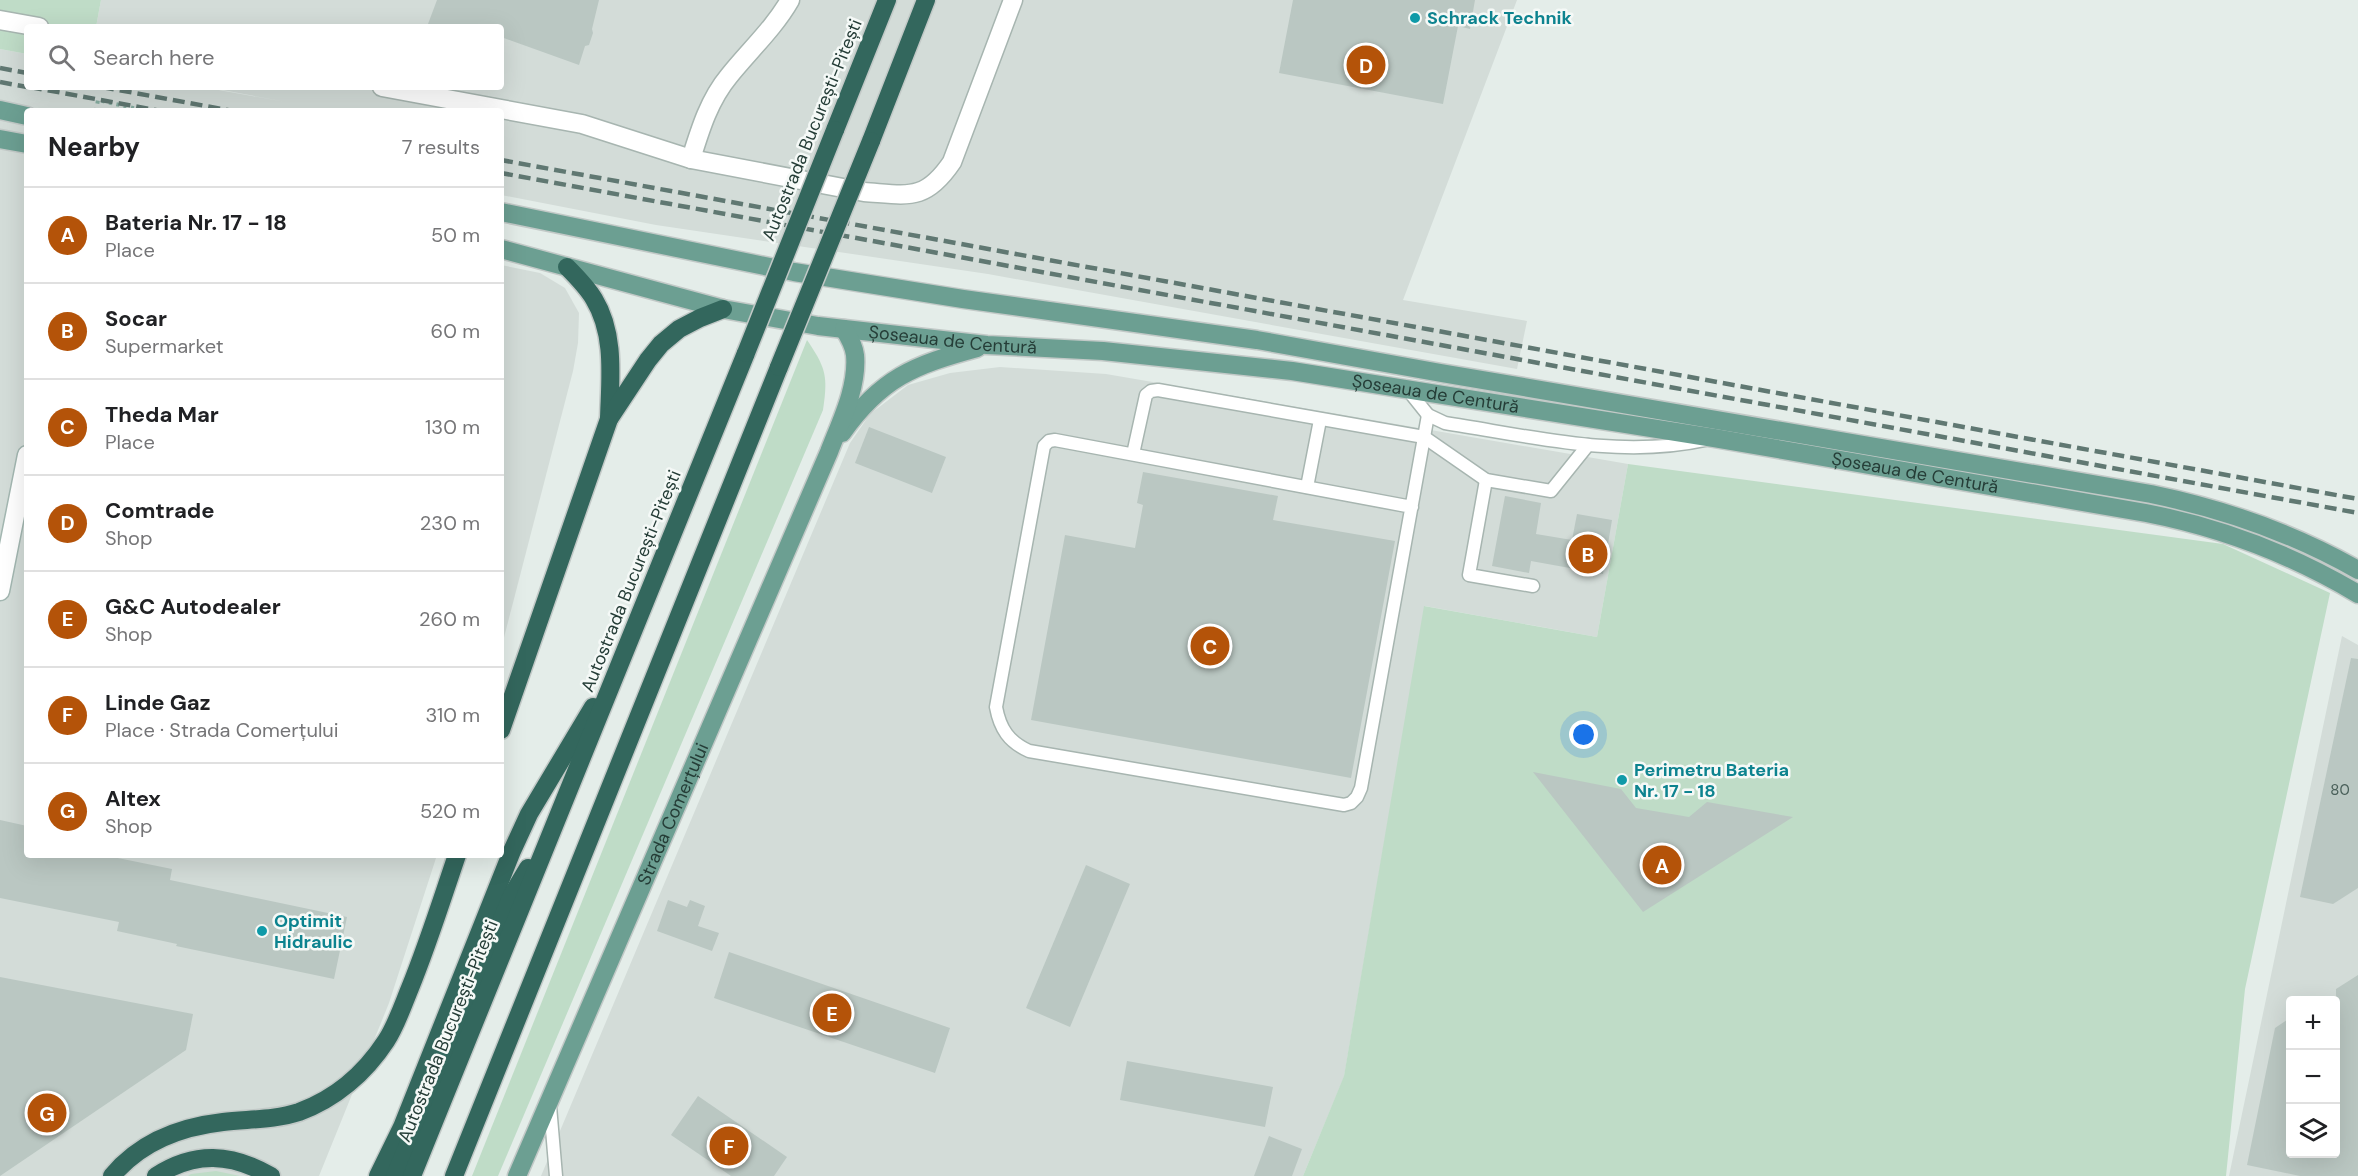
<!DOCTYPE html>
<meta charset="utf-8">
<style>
:root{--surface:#fff;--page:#f2f2f2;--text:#202124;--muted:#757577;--line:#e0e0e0;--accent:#b45309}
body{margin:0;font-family:"DM Sans",sans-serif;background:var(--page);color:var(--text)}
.controls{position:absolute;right:18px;bottom:18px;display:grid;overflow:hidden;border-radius:6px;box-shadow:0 6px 24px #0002}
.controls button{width:54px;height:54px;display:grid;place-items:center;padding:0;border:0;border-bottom:2px solid var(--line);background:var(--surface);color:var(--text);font:30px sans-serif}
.you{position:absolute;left:1584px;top:735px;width:21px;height:21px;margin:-15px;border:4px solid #fff;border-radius:50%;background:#1a73e8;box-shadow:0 0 0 9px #1a73e833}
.badge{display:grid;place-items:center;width:39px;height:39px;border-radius:50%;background:var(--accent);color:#fff;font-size:20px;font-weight:700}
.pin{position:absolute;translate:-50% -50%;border:3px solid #fff;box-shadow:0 2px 6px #0006}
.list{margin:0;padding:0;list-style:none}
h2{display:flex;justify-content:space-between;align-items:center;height:78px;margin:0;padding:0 24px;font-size:26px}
h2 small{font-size:20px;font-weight:400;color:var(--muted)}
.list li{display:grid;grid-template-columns:39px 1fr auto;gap:18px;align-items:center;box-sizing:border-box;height:96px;padding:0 24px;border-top:2px solid var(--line)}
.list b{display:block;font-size:22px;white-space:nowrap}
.list p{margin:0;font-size:20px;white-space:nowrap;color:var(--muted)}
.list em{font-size:20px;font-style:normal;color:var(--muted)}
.icon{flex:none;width:33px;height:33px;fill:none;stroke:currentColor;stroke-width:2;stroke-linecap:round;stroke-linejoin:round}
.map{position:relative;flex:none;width:2358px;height:1176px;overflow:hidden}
.search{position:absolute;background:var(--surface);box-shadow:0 6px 24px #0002;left:24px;top:24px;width:480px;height:66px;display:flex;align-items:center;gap:15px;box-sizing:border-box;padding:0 21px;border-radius:6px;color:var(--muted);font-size:22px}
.panel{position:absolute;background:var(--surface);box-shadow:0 6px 24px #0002;left:24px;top:108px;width:480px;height:750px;border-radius:6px}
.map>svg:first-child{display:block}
.built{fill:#d3dcd8;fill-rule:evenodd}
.green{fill:#bfdcc7}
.building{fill:#bac7c2}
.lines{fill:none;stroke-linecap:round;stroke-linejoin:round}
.lane-casing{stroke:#a7b5b0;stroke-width:15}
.street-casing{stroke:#a7b5b0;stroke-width:21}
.secondary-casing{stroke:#a3b7b1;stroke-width:21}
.primary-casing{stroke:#c2c9c7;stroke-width:21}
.highway-casing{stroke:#c2c9c7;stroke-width:21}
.path{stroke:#87aea2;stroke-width:4;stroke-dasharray:3 4.5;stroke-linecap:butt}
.lane{stroke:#fff;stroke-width:12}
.street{stroke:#fff;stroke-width:18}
.secondary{stroke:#fff;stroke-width:18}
.primary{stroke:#6c9f92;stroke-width:18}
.highway{stroke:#33675d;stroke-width:18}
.rail{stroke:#607872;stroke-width:4.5;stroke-dasharray:12 6;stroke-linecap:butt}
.highway-bridge-casing{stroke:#c2c9c7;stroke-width:21;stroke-linecap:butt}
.highway-bridge{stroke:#33675d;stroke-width:18}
.culture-dot{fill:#0f9aa8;stroke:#f5f9f7;stroke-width:2}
.labels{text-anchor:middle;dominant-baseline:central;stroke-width:5;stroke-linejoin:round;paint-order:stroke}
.number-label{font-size:15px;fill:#4a605a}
.culture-label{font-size:18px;font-weight:bold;fill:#0d838f;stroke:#f5f9f7;text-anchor:start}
.street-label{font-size:18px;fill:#253d37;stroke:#f5f9f7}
</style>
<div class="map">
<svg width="2358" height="1176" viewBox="0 0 2358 1176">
<rect width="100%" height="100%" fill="#e4ede9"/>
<g class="built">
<path d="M101 0H1517L1403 300 1527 321 1517 369 988 274 656 225 501 195V111H82L67 108 66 111H27V855H437L389 1003 319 1176H0V49L27 54V87H202L286 102 207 87H501V27H96Z"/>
<path d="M501 265 540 273 565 288 579 313 578 343 573 371 501 649Z"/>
<path d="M1000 367 1106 374 1628 464 1597 637 1425 606 1344 1077 1303 1176H541L850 443 870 414 908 385 950 373Z"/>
<path d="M2342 636 2358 645V1176H2229ZM2290 1000H2336V1154H2290Z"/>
</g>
<g class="green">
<path d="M0 0H101L96 27H27V54L0 49Z"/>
<path d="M807 340C826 368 828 376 823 410L498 1176H472Z"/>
<path d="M1628 464 2223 544 2330 593 2245 989 2226 1176H1303L1344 1076 1424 606 1597 637Z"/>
<path d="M216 1171 240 1176H188L191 1174Z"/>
</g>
<g class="building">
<path d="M437 0H599L592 29 593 33 589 45 585 46 579 65 501 37V27H437L428 24Z"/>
<path d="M1293 0H1475L1470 29 1458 26 1443 104 1279 73Z"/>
<path d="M869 427 946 457 932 493 855 463Z"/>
<path d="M1143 472 1278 496 1273 520 1395 541 1351 778 1031 720 1065 535 1135 548 1143 505 1137 503Z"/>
<path d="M1505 496 1541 503 1536 534 1572 540 1577 514 1612 520 1603 574 1531 561 1529 573 1492 566Z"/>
<path d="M2351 658 2358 659V888L2333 904 2300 897Z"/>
<path d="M1533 772 1621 789 1636 808 1689 817 1707 802 1793 817 1643 912Z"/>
<path d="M0 820 27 826V855H103L172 869 170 880 347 917 334 979 176 946 177 944 117 931 119 922 0 898Z"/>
<path d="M1086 865 1130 884 1070 1027 1026 1008Z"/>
<path d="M668 900 687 907 690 900 705 906 698 926 719 933 712 951 657 931Z"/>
<path d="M729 952 950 1028 935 1073 714 998Z"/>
<path d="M2358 975V1176H2300L2247 1165 2275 1028 2290 1018V1154H2336V989Z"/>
<path d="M0 977 193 1014 186 1050 0 1176Z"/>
<path d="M1127 1061 1273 1087 1265 1127 1120 1100Z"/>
<path d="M698 1096 787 1157 774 1176H731L671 1135Z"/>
<path d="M1269 1136 1302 1149 1292 1176H1254Z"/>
</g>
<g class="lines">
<g class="lane-casing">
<g id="lane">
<path d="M1408 390 1428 415 1445 423C1530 436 1619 459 1705 440"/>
<path d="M1133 454 1146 395 1151 391 1158 390 1424 437 1486 480 1551 491 1588 445"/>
<path d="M1486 480 1469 575 1533 586"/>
<path d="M1307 487 1320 420"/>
<path d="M1412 507 1055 440 1049 441 1044 446 996 707C1000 729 1009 742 1029 751L1344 805 1351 803 1357 797 1361 788 1428 415"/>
<path d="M550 1106 556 1176"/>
</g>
</g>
<g class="street-casing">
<g id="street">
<path d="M0 20 39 27"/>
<path d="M382 87 582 124 691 159 864 192C908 195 925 202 952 162L1013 0"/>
<path d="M691 159C700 130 709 100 729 76 749 51 774 28 790 0"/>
</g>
</g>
<g class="secondary-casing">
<path id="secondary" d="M0 591 27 455"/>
</g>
<g class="primary-casing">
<g id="primary">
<path d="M0 110 27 116"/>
<path d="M0 139 27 144"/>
<path d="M501 212 794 272 963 299 1257 340 1441 373 2151 494C2224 509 2293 533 2358 570"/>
<path id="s1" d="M501 249 723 309 818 326 987 345 1103 351 1292 371 1714 438 2146 513C2223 528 2291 554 2358 594"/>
<path d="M842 433C881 378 914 365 977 348"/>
<path id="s2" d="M517 1176 829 452C840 423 858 388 855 355 854 346 849 337 844 329"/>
</g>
</g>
<g class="highway-casing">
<g id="highway">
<path d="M835 130 887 0"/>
<path d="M871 141 926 0"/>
<path d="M567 267C577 277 587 287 594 299 616 335 610 380 609 419"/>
<path d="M501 730 609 419 648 360 661 344 679 329 700 318 723 309"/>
<path d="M112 1176C140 1142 179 1127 223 1122 248 1119 275 1120 299 1112 335 1099 365 1073 386 1041 396 1026 403 1005 410 988 428 944 442 899 457 855"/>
<path d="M156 1176C195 1151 231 1153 271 1176"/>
<path d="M378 1176 402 1127 512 851 529 814 593 707"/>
<path d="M395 1176 512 895 528 868"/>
<path d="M412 1176 746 353"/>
<path d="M454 1176 779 367"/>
</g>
</g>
<path class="path" d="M96 111 98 100 146 111"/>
<use href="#lane" class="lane"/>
<use href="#street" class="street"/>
<use href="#secondary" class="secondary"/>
<use href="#primary" class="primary"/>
<use href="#highway" class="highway"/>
<g class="rail">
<path d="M0 68 27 73"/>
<path d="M0 82 27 87"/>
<path d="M30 87 161 111"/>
<path d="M102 87 233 111"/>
<path d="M501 160 2358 499"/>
<path d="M501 173 2358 513"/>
</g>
<g class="highway-bridge-casing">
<g id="highway-bridge">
<path d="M746 353 835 130"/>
<path d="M779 367 871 141"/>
</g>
</g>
<use href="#highway-bridge" class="highway-bridge"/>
</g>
<g class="culture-dot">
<circle cx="1415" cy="18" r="6"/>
<circle cx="1622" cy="780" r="6"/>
<circle cx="262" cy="931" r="6"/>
</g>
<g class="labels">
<g class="number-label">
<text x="2340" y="790">80</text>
</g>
<g class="culture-label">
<text x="1427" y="18">Schrack Technik</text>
<text x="1634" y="770">Perimetru Bateria<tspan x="1634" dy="21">Nr. 17 - 18</tspan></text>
<text x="274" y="921">Optimit<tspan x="274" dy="21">Hidraulic</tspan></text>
</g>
<g class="street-label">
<text transform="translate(812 130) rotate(-68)">Autostrada București-Pitești</text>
<text stroke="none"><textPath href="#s1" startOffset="462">Șoseaua de Centură</textPath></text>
<text stroke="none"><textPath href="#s1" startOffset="948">Șoseaua de Centură</textPath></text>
<text stroke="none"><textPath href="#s1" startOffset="1434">Șoseaua de Centură</textPath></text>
<text transform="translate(631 581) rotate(-68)">Autostrada București-Pitești</text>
<text stroke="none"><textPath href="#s2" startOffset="394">Strada Comerțului</textPath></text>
<text transform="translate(448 1031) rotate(-68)">Autostrada București-Pitești</text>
</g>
</g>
</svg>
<div class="controls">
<button>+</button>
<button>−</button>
<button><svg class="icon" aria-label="layers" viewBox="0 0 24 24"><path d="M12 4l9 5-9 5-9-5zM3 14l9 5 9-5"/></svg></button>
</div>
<div class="you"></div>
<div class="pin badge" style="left:1662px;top:865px">A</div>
<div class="pin badge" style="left:1588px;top:554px">B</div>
<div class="pin badge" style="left:1210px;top:646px">C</div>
<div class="pin badge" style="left:1366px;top:65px">D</div>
<div class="pin badge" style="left:832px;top:1013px">E</div>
<div class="pin badge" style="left:729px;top:1146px">F</div>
<div class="pin badge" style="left:47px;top:1113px">G</div>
<div class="search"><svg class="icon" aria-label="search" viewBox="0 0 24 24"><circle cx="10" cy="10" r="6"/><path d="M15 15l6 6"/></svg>Search here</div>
<section class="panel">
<h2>Nearby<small>7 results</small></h2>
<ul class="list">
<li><span class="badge">A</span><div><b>Bateria Nr. 17 - 18</b><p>Place</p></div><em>50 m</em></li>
<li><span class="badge">B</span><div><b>Socar</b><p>Supermarket</p></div><em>60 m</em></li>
<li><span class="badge">C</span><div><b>Theda Mar</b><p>Place</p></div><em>130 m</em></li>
<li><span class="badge">D</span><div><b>Comtrade</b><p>Shop</p></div><em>230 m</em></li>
<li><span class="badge">E</span><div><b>G&amp;C Autodealer</b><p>Shop</p></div><em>260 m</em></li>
<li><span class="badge">F</span><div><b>Linde Gaz</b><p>Place · Strada Comerțului</p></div><em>310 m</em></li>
<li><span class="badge">G</span><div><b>Altex</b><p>Shop</p></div><em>520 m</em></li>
</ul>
</section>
</div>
